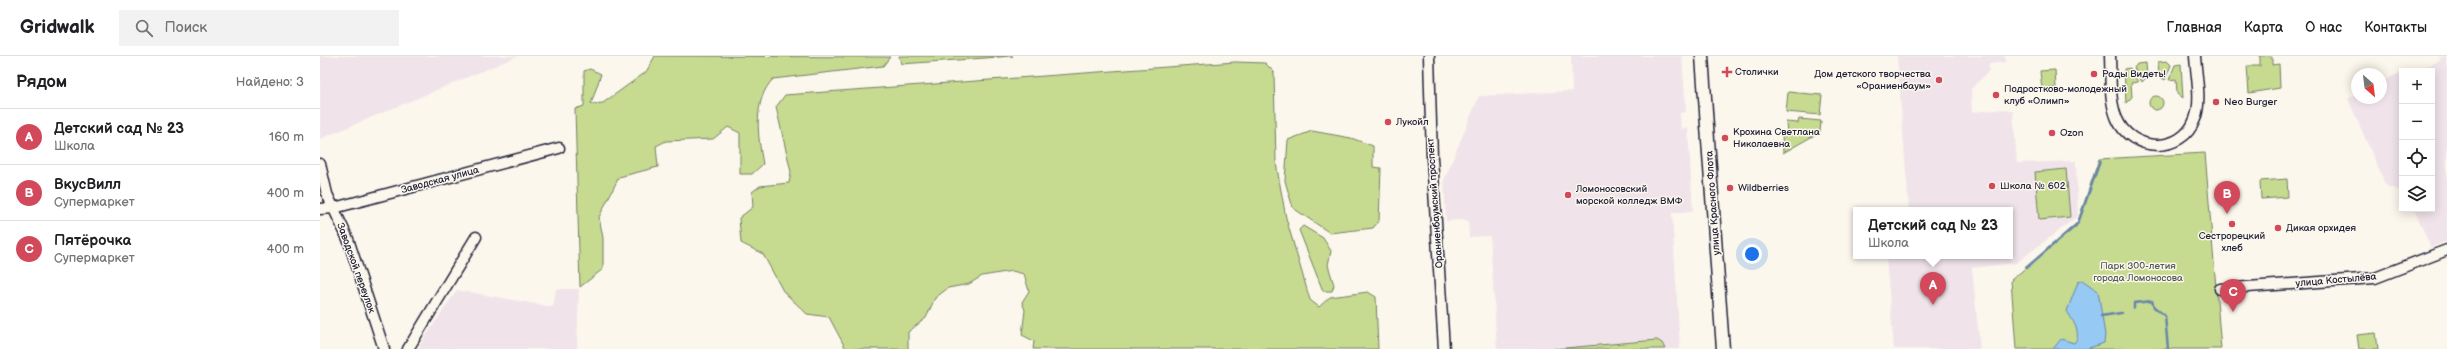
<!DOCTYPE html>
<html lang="ru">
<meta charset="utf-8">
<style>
:root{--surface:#fff;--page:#f2f2f2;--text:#202124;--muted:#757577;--line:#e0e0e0;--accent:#d1495b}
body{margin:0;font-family:"Balsamiq Sans",sans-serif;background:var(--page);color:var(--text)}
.controls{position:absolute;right:12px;top:12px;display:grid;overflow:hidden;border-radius:0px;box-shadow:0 2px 10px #0003}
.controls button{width:36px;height:36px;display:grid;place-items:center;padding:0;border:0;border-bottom:1px solid var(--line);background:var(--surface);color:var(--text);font:20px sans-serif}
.compass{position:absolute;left:2031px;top:12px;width:36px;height:36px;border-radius:50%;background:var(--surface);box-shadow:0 2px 10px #0003;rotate:152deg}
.you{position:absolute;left:1432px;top:198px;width:14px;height:14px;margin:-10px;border:3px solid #fff;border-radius:50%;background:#1a73e8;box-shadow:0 0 0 6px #1a73e833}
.badge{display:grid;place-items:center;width:26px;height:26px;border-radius:50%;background:var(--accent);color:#fff;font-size:13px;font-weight:700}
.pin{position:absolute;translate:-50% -33px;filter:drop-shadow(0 1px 2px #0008)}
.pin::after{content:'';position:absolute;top:21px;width:14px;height:12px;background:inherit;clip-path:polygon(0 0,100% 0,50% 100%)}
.popup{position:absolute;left:1533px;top:151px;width:160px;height:52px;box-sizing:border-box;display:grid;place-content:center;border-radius:0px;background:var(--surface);filter:drop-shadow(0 1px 3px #0005);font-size:13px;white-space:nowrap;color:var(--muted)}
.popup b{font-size:15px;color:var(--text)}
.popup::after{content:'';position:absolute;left:50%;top:100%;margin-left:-8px;border:8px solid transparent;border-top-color:var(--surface)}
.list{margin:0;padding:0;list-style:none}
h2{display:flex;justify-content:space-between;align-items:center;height:52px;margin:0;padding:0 16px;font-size:17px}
h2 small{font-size:13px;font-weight:400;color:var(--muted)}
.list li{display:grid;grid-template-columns:26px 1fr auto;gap:12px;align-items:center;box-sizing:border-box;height:56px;padding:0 16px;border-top:1px solid var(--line)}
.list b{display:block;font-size:15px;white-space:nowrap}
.list p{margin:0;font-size:13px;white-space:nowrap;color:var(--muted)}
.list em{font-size:13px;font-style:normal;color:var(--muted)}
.icon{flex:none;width:22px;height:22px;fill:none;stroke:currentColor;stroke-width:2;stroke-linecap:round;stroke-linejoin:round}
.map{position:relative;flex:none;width:2127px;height:293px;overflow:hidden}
header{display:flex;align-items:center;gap:24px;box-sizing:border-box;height:56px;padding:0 20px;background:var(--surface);border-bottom:1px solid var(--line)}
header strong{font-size:19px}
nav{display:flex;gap:22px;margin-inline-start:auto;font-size:14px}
.search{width:280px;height:36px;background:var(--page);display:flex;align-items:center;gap:10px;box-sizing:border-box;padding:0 14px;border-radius:0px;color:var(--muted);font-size:15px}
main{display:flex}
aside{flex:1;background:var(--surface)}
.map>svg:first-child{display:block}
.built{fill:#f0e4ea}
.green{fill:#c6db90;stroke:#747e66}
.water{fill:#96c9f3;stroke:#6886a9}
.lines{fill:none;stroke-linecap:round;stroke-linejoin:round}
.stream{stroke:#6886a9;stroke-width:2.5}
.minor-casing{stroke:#22223b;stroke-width:13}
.major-casing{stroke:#22223b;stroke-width:15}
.minor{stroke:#fbf7ec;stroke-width:10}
.major{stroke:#fbf7ec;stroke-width:12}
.poi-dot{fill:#d1495b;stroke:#fbf7ec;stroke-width:1.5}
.labels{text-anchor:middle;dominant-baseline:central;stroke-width:3;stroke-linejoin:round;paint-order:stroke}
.poi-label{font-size:10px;fill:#22223b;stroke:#fbf7ec;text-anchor:start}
.street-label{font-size:10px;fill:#22223b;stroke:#fbf7ec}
.park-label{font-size:10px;fill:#535a54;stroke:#fbf7ec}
</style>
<header>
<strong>Gridwalk</strong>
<div class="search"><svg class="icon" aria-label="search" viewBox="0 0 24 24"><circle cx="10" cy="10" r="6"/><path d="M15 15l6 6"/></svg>Поиск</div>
<nav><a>Главная</a><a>Карта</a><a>О нас</a><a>Контакты</a></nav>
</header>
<main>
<aside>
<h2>Рядом<small>Найдено: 3</small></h2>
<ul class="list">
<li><span class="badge">A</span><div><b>Детский сад № 23</b><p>Школа</p></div><em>160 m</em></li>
<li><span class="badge">B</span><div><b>ВкусВилл</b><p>Супермаркет</p></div><em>400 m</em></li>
<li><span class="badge">C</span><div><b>Пятёрочка</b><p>Супермаркет</p></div><em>400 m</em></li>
</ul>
</aside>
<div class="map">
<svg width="2127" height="293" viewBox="0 0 2127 293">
<rect width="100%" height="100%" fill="#fbf7ec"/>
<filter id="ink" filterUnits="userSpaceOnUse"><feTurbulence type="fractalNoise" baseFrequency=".025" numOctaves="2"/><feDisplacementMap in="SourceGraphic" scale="8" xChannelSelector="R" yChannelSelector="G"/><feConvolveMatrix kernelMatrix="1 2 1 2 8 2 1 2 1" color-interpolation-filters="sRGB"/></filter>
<g filter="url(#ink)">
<g class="built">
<path d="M0 0H198L0 83Z"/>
<path d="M1251 0H1362L1366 56 1360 57 1361 73 1368 72 1373 156 1352 157 1360 293H1177L1170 180 1149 181 1148 164 1126 165 1124 124 1159 40 1252 35Z"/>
<path d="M1577 0H1685L1686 6 1669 8V15L1651 33 1652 56 1685 53 1693 55 1697 107 1756 105 1758 160 1696 207 1652 212 1660 293H1574L1566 202 1690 200V154H1589Z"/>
<path d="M2127 0V185L2111 192 2094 153H2112V15H2096L2121 4 2119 1Z"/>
<path d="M2082 16V135L2066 130 2028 43 2037 38V42H2061V26Z"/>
<path d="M236 233H259L257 293H97L137 234 233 251Z"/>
</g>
<g class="green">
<path d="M335 0 570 1 563 10 453 23C432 45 438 81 443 108L432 118H420V77L408 71 393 83 346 85 336 90 338 111 299 121 279 161 283 182V213L260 231 255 53 264 50V15L270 13 281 18 271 48 283 47 326 16Z"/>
<path d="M579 0H693L581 8Z"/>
<path d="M1940 0H1952V9L1959 8 1960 32 1929 37 1927 10H1940Z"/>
<path d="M1847 5 1851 9 1845 24 1839 20 1838 6Z"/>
<path d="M915 6 945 7 954 16 956 107 966 162 990 244 999 251 1010 241 1048 236 1056 241 1058 293H713L714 285 702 279 705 254 702 246 709 235 704 218 692 215 662 220 649 228 628 232 615 242 606 262 588 276V293H526L509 261 487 258 463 235 443 198 421 187 419 162 433 151 432 136 440 130 469 127 471 116 456 51 465 39Z"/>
<path d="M1826 7 1827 21 1822 26 1814 12 1817 8Z"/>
<path d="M1861 8 1863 42 1857 37 1856 23 1849 24 1855 9Z"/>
<path d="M1810 12 1818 26 1811 27 1812 41 1806 47 1804 13Z"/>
<path d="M1735 14 1736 32 1722 33 1720 15Z"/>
<path d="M1468 36 1502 39 1500 59 1466 56Z"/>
<circle cx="1836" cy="47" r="7"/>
<path d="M1479 63 1501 65 1500 76 1463 97 1462 78H1467L1466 66 1478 67Z"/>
<path d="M992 75 1031 82 1053 90V111L1061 112 1059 165 1053 172 1010 177 973 152 965 125 968 84Z"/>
<path d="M1885 97 1901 293H1696L1691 224 1756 171 1779 103Z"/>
<path d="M1746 113 1750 161 1719 164 1715 116Z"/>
<path d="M1967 123 1968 141 1941 143 1940 125Z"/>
<path d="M983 170 1003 182 1011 195 1008 209 1014 229 1012 235H1003L979 174Z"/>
<path d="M2056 277 2058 293H2039L2037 279Z"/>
<path d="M1337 284 1342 287 1345 293H1233Z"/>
</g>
<path class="water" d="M1762 224 1778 235 1785 279 1784 287 1766 293H1733L1741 283 1754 287C1763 278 1752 264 1747 255L1758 226Z"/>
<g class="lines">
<g class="stream">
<path d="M1706 212 1758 167 1780 105"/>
<path d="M1814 252V247L1832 245 1834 251 1845 260 1848 293"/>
<path d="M1781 260 1801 257"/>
</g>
<g class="minor-casing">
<g id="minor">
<path d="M1109 0 1112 102 1124 293"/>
<path d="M1790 0C1791 20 1789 45 1797 63 1811 96 1862 99 1875 63 1882 45 1876 19 1875 0"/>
<path d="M0 108 7 138 28 183 64 293"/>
<path d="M0 153 14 152 239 92"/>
<path d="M1900 233 2055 222 2127 194"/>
<path d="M88 293 156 181"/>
</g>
</g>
<g class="major-casing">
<path id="major" d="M1382 0 1403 293"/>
</g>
<use href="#minor" class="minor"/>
<use href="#major" class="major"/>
</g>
</g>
<g class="poi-dot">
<path d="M1405 10h4v4h4v4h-4v4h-4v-4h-4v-4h4z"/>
<circle cx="1774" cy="18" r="4"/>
<circle cx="1619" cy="24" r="4"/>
<circle cx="1676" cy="39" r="4"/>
<circle cx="1896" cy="46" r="4"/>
<circle cx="1068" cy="66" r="4"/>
<circle cx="1732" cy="77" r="4"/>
<circle cx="1405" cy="82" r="4"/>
<circle cx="1672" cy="130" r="4"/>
<circle cx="1410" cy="132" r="4"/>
<circle cx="1248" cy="139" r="4"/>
<circle cx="1912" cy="168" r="4"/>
<circle cx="1958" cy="172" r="4"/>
</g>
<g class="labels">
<g class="poi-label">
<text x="1415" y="16">Столички</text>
<text x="1611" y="18" text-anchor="end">Дом детского творчества<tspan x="1611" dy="12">«Ораниенбаум»</tspan></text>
<text x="1782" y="18">Рады Видеть!</text>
<text x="1684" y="33">Подростково-молодежный<tspan x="1684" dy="12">клуб «Олимп»</tspan></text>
<text x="1904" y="46">Neo Burger</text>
<text x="1076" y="66">Лукойл</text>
<text x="1413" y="76">Крохина Светлана<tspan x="1413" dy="12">Николаевна</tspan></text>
<text x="1740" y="77">Ozon</text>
<text x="1680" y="130">Школа № 602</text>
<text x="1418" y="132">Wildberries</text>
<text x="1256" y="133">Ломоносовский<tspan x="1256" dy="12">морской колледж ВМФ</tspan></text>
<text x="1966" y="172">Дикая орхидея</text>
<text x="1912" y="180" text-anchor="middle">Сестрорецкий<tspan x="1912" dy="12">хлеб</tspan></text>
</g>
<g class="street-label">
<text transform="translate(120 124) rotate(-15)">Заводская улица</text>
<text transform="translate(1115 147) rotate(-94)">Ораниенбаумский проспект</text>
<text transform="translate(1393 147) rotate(-94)">улица Красного Флота</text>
<text transform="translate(36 212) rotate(70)">Заводской переулок</text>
<text transform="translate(2016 224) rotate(-5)">улица Костылёва</text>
</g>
<g class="park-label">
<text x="1818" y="210">Парк 300-летия<tspan x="1818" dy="12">города Ломоносова</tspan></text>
</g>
</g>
</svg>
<div class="controls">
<button>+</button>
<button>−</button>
<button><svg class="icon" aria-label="locate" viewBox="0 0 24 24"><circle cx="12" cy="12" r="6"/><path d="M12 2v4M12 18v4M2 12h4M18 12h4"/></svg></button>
<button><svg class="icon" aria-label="layers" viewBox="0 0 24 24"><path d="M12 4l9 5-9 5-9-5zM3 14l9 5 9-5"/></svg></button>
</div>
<svg class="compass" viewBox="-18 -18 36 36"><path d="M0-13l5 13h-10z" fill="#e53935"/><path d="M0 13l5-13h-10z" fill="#757577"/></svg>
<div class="you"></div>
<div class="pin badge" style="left:1613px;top:249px">A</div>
<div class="popup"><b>Детский сад № 23</b>Школа</div>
<div class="pin badge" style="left:1907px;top:158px">B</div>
<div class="pin badge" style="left:1913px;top:256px">C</div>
</div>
</main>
